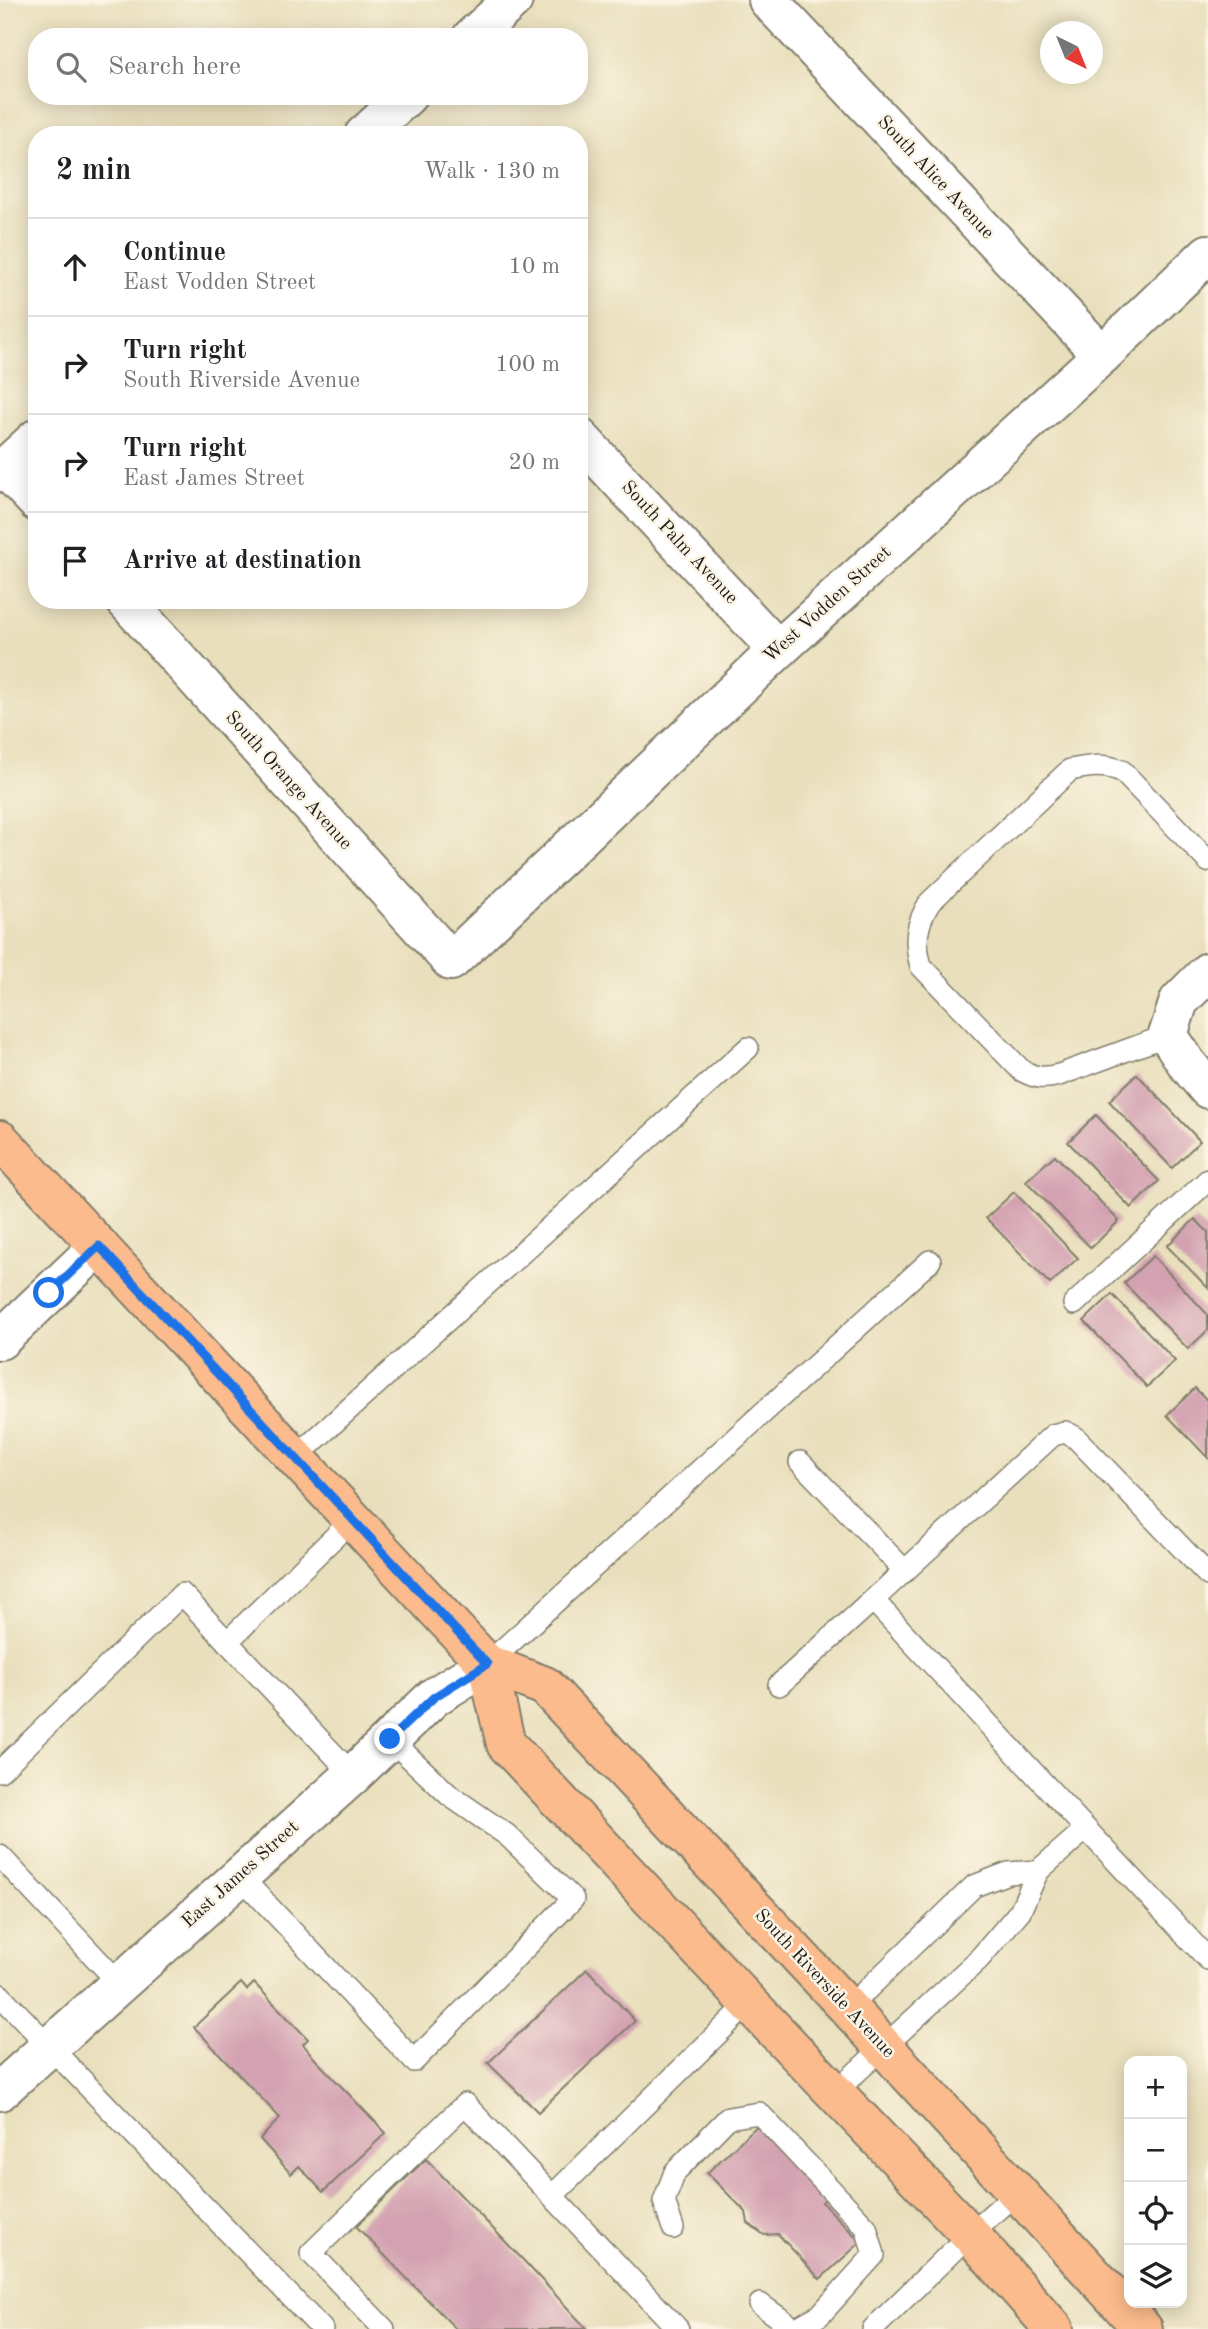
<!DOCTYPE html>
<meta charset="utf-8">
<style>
:root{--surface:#fff;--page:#f2f2f2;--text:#202124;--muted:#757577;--line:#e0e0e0}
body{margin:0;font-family:"Old Standard TT",serif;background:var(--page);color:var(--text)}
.controls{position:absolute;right:21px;bottom:21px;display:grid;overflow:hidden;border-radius:14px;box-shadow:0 4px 18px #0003}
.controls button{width:63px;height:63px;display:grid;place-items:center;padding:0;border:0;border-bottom:2px solid var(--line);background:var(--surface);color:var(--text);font:35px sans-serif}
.compass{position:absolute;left:1040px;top:21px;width:63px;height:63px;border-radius:50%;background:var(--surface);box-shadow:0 4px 18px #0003;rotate:137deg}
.stop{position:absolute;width:21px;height:21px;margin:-16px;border:5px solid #1a73e8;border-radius:50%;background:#fff}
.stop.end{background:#1a73e8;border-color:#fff;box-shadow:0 2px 7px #0008}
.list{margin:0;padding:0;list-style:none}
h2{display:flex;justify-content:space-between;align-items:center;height:91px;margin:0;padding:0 28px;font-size:30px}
h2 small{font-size:23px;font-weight:400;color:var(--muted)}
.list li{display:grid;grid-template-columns:46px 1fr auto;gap:21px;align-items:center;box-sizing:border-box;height:98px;padding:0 28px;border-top:2px solid var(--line)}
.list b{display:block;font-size:26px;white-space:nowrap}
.list p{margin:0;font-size:23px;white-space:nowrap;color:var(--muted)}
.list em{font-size:23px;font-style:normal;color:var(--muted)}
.icon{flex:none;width:38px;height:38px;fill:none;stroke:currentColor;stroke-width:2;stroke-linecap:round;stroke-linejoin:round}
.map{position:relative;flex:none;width:1208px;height:2329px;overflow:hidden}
.search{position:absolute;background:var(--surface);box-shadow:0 4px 18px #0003;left:28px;top:28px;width:560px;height:77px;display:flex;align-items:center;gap:18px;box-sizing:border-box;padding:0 24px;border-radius:28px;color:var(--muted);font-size:26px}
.panel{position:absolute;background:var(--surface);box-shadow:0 4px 18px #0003;left:28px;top:126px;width:560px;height:483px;border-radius:28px}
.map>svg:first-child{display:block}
.building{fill:#d3a1b1}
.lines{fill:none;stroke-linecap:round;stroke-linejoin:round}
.service-casing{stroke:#827e6c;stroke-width:24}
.minor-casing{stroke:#827e6c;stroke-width:42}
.primary-casing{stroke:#827e6c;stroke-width:42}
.service{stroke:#fff;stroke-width:21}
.minor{stroke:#fff;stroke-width:38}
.primary{stroke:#fbbb8c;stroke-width:38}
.route{stroke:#1a73e8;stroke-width:9}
.labels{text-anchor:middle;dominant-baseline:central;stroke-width:5;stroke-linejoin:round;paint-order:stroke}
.street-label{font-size:19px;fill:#1c1c1c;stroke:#fcf5e5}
</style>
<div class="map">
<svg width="1208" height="2329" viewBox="0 0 1208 2329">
<rect width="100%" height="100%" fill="#fcf5e5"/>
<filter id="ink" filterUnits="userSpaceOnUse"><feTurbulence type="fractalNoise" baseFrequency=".0143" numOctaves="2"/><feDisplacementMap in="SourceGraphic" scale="14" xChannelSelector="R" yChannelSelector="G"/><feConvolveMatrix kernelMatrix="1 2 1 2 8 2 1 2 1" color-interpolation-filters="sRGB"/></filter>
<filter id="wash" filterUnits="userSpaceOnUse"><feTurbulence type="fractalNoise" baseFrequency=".00686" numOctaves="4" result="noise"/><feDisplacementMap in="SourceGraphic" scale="28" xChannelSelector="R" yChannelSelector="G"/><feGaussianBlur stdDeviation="1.57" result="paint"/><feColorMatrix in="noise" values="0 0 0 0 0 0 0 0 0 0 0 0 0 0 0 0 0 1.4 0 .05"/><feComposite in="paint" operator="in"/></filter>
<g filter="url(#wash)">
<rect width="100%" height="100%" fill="#e9dfbc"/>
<g id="blocks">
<g class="building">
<path d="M1137 1074 1200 1141 1172 1168 1109 1101Z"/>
<path d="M1096 1115 1159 1181 1131 1208 1068 1142Z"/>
<path d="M1055 1155 1119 1221 1091 1248 1026 1181Z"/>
<path d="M1014 1192 1078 1258 1050 1284 986 1218Z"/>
<path d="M1195 1219 1208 1232V1288L1167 1246Z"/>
<path d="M1153 1256 1208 1315V1330L1188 1349 1124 1283Z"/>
<path d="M1112 1294 1175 1361 1147 1387 1084 1321Z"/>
<path d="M1195 1388 1208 1401V1458L1167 1415Z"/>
<path d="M587 1969 635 2021 538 2112 488 2063Z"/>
<path d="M241 1983 247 1990 254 1983 308 2039 303 2044 315 2059 386 2133 323 2192 299 2166 291 2174 260 2139 280 2118 194 2027Z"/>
<path d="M760 2123 827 2198 822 2202 861 2242 820 2279 778 2234 764 2235 748 2223 746 2212 707 2173Z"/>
<path d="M426 2159 525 2262 587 2329H456L356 2226Z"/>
</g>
</g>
</g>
<g filter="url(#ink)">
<use href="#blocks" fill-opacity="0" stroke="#827e6c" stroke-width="2"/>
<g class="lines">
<g class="service-casing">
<g id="service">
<path d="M1168 1035 1059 1075C1043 1079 1035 1078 1021 1070L921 966C914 941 916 924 930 902L1070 770C1090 766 1103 764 1122 771L1208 861"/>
<path d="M1074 1304 1208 1180"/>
<path d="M296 1457 748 1048"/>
<path d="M800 1462 905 1571"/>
<path d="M227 1642 353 1519"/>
<path d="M487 1664 930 1261"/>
<path d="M779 1685 873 1600"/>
<path d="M0 1771 182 1594 353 1775"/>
<path d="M1086 1829 873 1600 1053 1435 1065 1432 1075 1437 1208 1575"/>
<path d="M0 1856 120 1984"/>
<path d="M240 1876 414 2061 573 1899 507 1835 449 1795 390 1739"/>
<path d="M0 1995 322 2329"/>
<path d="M848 2008 974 1886 1008 1873 1038 1871"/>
<path d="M835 2092 979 1959 1020 1911 1038 1871 1086 1829 1208 1959"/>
<path d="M552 2196 749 2003"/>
<path d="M673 2228 664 2201 675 2172 728 2118 759 2113 866 2227 874 2255 820 2315 795 2329 760 2304"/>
<path d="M384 2329 311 2253 465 2104 678 2329"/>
<path d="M873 2329 970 2234 1017 2192"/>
</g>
</g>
<g class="minor-casing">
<g id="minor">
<path d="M768 0 1102 355"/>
<path d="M472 37 513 0"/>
<path d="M364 135 407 96"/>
<path d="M579 437 778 650"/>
<path d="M5 468 37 502"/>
<path d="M0 472 37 438"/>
<path d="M125 600 451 961 778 650 1102 355 1208 254"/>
<path d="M1208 972 1179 1001 1168 1035 1187 1064 1208 1089"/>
<path d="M0 1340 99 1246"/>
<path d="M0 2091 353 1775 434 1697 487 1664"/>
</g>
</g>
<g class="primary-casing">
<g id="primary">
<path d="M0 1140 487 1664 545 1686 848 2008 1143 2329"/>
<path d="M487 1664 506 1744 749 2003 970 2234 1054 2329"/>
</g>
</g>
<use href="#service" class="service"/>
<use href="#minor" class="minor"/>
<use href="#primary" class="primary"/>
</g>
</g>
<g class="lines" filter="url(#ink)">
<path class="route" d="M49 1293 99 1246 487 1664 434 1697 390 1739"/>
</g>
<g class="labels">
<g class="street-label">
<text transform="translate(935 178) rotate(47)">South Alice Avenue</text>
<text transform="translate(679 543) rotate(47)">South Palm Avenue</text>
<text transform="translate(828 605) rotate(-42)">West Vodden Street</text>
<text transform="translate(288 781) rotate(48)">South Orange Avenue</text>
<text transform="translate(241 1875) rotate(-42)">East James Street</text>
<text transform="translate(824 1984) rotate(47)">South Riverside Avenue</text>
</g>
</g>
</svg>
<div class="controls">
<button>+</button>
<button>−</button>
<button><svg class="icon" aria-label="locate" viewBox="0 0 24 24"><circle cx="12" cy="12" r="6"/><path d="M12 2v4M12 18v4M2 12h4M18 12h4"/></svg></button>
<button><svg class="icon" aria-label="layers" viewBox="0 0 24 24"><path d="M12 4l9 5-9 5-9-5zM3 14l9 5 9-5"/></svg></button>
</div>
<svg class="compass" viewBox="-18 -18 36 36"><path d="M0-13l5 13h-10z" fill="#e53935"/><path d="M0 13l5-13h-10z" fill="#757577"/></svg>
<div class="stop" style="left:49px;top:1293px"></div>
<div class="stop end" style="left:390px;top:1739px"></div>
<div class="search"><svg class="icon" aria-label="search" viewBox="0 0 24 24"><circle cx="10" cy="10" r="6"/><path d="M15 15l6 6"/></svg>Search here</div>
<section class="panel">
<h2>2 min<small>Walk · 130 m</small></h2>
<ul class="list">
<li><svg class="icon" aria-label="ahead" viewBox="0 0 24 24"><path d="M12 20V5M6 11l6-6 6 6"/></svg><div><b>Continue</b><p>East Vodden Street</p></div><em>10 m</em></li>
<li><svg class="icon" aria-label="right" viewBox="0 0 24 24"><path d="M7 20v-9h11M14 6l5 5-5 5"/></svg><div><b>Turn right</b><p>South Riverside Avenue</p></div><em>100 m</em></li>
<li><svg class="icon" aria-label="right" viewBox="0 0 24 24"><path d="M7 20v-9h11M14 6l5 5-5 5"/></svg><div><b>Turn right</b><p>East James Street</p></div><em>20 m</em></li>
<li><svg class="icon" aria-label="arrive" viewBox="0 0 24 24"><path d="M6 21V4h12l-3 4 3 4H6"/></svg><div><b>Arrive at destination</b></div></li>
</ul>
</section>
</div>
